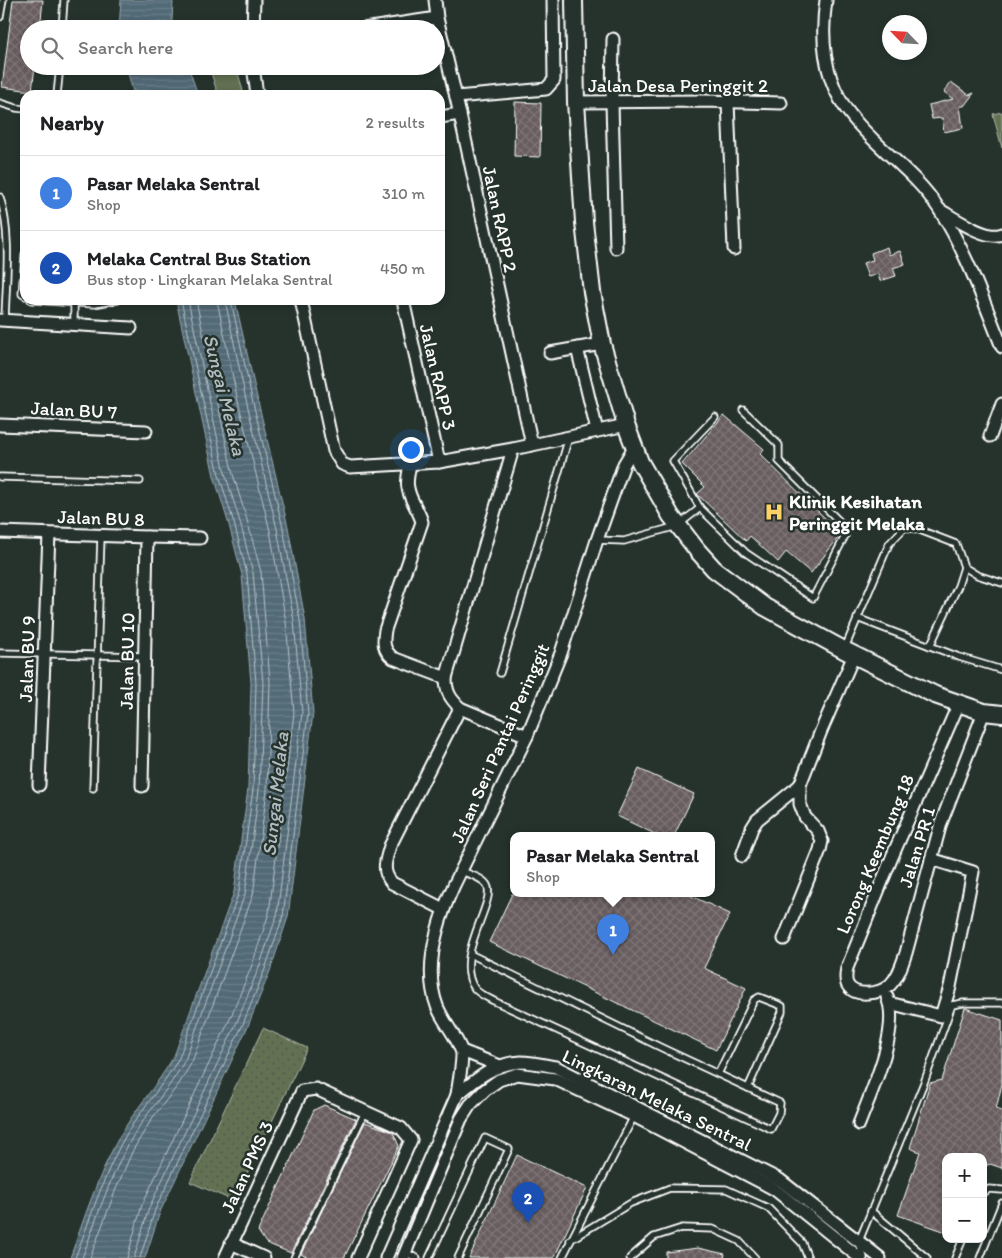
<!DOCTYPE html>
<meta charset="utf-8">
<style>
:root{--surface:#fff;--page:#f6f6f6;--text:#202124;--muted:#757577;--line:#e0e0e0;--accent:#d93025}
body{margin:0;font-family:Itim,sans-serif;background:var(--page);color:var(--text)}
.controls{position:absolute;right:15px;bottom:15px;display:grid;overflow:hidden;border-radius:10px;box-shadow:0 2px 8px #0003}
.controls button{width:45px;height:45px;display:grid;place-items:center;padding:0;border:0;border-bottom:1px solid var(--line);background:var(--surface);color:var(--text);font:25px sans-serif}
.compass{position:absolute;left:882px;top:15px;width:45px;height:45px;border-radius:50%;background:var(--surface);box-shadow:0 2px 8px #0003;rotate:295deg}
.you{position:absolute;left:410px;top:449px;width:18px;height:18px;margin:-12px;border:4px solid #fff;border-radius:50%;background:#1a73e8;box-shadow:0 0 0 8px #1a73e833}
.badge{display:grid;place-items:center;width:32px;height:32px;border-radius:50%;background:var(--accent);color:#fff;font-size:16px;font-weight:700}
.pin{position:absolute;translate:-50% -41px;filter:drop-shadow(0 1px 2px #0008)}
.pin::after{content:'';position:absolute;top:26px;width:18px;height:15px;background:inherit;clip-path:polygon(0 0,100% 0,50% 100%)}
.popup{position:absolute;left:510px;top:832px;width:205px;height:65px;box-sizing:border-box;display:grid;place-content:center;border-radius:10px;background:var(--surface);filter:drop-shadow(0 1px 4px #0005);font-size:16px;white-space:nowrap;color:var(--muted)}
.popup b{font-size:19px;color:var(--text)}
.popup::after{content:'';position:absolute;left:50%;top:100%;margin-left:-10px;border:10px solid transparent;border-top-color:var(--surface)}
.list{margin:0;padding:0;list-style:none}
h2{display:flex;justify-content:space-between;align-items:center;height:65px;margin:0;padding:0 20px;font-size:21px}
h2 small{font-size:16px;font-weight:400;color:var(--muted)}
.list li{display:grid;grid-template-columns:32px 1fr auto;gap:15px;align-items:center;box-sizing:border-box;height:75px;padding:0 20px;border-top:1px solid var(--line)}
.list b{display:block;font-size:19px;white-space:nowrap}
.list p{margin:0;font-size:16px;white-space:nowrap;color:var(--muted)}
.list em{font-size:16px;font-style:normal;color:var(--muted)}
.icon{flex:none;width:28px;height:28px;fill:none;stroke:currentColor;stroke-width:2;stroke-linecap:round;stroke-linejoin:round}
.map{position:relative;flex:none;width:1002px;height:1258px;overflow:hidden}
.search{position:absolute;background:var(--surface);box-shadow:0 2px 8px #0003;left:20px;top:20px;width:425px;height:55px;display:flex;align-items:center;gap:12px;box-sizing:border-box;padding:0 18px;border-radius:28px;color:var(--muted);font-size:19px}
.panel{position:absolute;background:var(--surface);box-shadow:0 2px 8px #0003;left:20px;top:90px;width:425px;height:215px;border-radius:15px}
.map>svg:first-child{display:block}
.grass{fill:#637152;stroke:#b1b8a8}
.park{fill:url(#park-dots);stroke:#b1b8a8}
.water{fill:url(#water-rules);stroke:#97a6ad}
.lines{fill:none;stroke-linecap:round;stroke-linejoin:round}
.shore{stroke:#b9c3c8;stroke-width:1}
.building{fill:url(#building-cross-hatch);stroke:#fff}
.lane-casing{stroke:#fff;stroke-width:9}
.street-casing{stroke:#fff;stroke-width:15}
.secondary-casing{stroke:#fff;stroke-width:20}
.lane{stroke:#26332d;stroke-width:5.5}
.street{stroke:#26332d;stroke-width:11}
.secondary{stroke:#26332d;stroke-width:16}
.labels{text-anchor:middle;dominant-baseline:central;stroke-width:5;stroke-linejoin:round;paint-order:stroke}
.street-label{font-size:19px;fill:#fff;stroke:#26332d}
.poi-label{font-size:19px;font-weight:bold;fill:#fff;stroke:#26332d;text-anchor:start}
.water-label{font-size:20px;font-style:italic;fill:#b1bcc1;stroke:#26332d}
</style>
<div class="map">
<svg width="1002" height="1258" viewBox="0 0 1002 1258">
<defs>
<pattern id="park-dots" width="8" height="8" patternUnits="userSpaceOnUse" patternTransform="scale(1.25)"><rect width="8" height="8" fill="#637152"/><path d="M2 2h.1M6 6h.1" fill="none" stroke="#54594e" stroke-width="1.8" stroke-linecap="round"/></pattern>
<pattern id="water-rules" width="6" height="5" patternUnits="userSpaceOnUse" patternTransform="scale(1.25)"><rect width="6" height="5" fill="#516a76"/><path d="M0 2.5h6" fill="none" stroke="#6b808b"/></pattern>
<pattern id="building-cross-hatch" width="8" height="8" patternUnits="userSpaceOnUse" patternTransform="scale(1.25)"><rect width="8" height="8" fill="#685d5f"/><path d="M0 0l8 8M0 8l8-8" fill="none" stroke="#7f7577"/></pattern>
</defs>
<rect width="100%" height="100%" fill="#26332d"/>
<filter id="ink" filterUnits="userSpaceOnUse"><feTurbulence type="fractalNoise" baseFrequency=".02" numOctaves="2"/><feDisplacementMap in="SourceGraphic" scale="10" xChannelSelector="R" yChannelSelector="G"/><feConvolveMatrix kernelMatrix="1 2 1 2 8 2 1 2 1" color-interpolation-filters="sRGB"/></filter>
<g filter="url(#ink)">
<g class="grass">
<path d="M209 66H236L243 91 232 95H218Z"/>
<path d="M1002 112V148L993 114Z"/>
</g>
<path class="park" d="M263 1028 307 1048 234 1201 190 1182Z"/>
<g class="water">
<path d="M121 0H173L172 21 174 29H119Z"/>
<path d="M126 66H188L198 95H134Z"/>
<path d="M176 300H235L256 393 288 527 305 619 313 713 288 917 270 971 248 1026 160 1212 145 1258H70C84 1219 97 1178 117 1141 133 1111 157 1086 174 1056L234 892 248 789 251 683 242 575 229 525 214 476Z"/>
</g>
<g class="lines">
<g class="shore">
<path d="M75 1258C90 1220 102 1180 121 1144 137 1113 162 1088 179 1058L239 892 253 789 256 683 247 574 234 523 219 475 181 300"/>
<path d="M82 1258C96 1221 108 1182 127 1147 143 1115 169 1091 185 1060L245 894 259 790 263 683 253 573 240 522 225 473 188 300"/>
<path d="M90 1258 116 1189 133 1150 153 1117 179 1084 192 1062 253 895 267 790 270 682 261 572 247 520 232 471 196 300"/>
<path d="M127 1258 142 1205 230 1019 252 965 269 913 294 713 286 622 270 531 237 397 217 300"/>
<path d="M134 1258 149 1208 237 1022 259 967 277 915 302 713 294 621 277 529 245 395 225 300"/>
<path d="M140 1258 155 1210 243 1024 265 969 283 916 308 714 300 620 283 528 251 394 231 300"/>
</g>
</g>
<g class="building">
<path d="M13 0H43L40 29H29V66H35L32 91 2 87Z"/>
<path d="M951 82 969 95 974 93 964 106H960L963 128 944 132 942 118 932 119 929 105 953 99 944 92Z"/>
<path d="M515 102 541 103 540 157 514 156Z"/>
<path d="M887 247 889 255 900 251 905 264 893 268 896 276 880 281 878 274 868 277 863 263 873 260 871 253Z"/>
<path d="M724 415 764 449 760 454 834 527 830 531 838 538 811 573 786 552 778 562 750 536 746 541 697 494 705 487 682 464Z"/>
<path d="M639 769 694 794 674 836H659L617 816Z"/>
<path d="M512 894H687L730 914 704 968 746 988 716 1050 489 942Z"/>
<path d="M965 1008 1002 1020V1084L996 1109 1002 1111V1168L990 1164 983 1167V1157H946V1232L898 1215 920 1152 910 1148 930 1083 942 1080Z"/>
<path d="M324 1105 356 1119 291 1253 266 1243 258 1231 314 1110Z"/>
<path d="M365 1122 393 1132 399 1146 344 1258H308L301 1254Z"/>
<path d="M517 1155 587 1188 554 1258H469Z"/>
<path d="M698 1248 725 1254 724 1258H666V1252Z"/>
</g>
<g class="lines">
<g class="lane-casing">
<g id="lane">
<path d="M0 17 3 0"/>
<path d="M62 29 64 0"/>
<path d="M57 95 60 66"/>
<path d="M0 103 16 108 25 109"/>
<path d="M0 197C12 236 6 279 5 320"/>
<path d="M25 254 22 294 25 296"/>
<path d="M31 300 94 304 118 300"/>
<path d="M74 302V324"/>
<path d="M0 477 140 481"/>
<path d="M700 508 673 461 715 417"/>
<path d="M597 540 624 541 677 526 700 508 746 553 813 598 845 536 843 525 779 461V445L743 410"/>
<path d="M857 618 959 657 1002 670"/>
<path d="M930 646 958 586 964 567"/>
<path d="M845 648 889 544 905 527 917 529 956 544 964 567 977 575 1002 583"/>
<path d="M0 653 145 656"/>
<path d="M500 673 569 437"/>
<path d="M93 788 101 536"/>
<path d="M461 871C469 874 483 878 487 885 497 902 452 957 475 989 479 994 488 998 494 1001L771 1129 779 1113 780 1103 662 1048 470 954"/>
<path d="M718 1074 754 1000 759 997 782 1006V1012L748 1088"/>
<path d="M983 1193 989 1189 1002 1190"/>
<path d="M871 1211 927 1258"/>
<path d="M570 1240 631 1203 670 1188 726 1189 768 1208 802 1243 808 1258"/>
<path d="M406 1253 417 1258"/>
<path d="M294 1258 365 1112"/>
<path d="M429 1258 485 1138 509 1149 458 1258"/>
<path d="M562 1258 634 1116"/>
<path d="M630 1258 654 1237 682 1228 713 1229 739 1241 755 1258"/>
<path d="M864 1258 859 1241 925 1080 952 1005 963 1003H1002"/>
<path d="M955 1258 963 1239"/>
<path d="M980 1258 1002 1203"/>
</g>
</g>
<g class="street-casing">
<g id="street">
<path d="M435 0 437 18 456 97 532 445"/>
<path d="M826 0C820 42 825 85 853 118 880 151 915 172 939 209 966 251 983 300 1002 347"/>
<path d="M253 29 254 0"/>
<path d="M363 29 437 18"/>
<path d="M613 39 612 103 616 248"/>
<path d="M253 66 257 95"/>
<path d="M456 97 546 89 554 80 553 0"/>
<path d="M576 102 704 101 781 103"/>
<path d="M728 102 734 249"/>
<path d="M440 117 460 114"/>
<path d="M940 210C954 218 987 241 1002 234"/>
<path d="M301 300 334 451 342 464 350 467 439 462 513 449 626 425"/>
<path d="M403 300 439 462"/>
<path d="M0 320 131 328"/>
<path d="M577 348 597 431"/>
<path d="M550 353 602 344"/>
<path d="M0 425 146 431"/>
<path d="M990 436 1002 404"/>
<path d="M513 449 446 678C446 692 450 698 460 708L527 736"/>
<path d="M410 464C409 471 406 481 408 488 410 501 419 510 422 522L385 630C383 642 383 650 393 658L446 678"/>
<path d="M0 532 147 537 200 538"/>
<path d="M959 703 892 857 847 968C846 973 845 979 847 984 854 998 880 994 890 985 899 976 902 964 906 953L941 823 984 712"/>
<path d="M39 785 49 534"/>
<path d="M142 786 147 537"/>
<path d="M742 856 752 828 757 820 800 785"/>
<path d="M443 909 392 883C381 871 386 860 390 846L460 708"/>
<path d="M784 939 820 850 822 841 818 831 805 817 800 804V785L821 731 854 655"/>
<path d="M889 1003 941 1016 950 987 973 872 931 859"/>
<path d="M462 1051 500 1066"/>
<path d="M457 1095C458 1086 464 1056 461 1050 456 1035 443 1022 437 1006 423 968 438 920 454 885L527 736 561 653 597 540 624 464 630 454 636 451"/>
<path d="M859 1124C871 1092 901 1029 887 997"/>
<path d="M231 1243 264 1258"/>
<path d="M225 1258 302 1091 316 1089 401 1128 411 1140 358 1258"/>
<path d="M386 1258 457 1095C476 1079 495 1063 521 1062 532 1062 545 1065 556 1067L780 1180 880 1258"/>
<path d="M403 1258 461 1119 470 1105 485 1090 499 1080 517 1074 555 1079 634 1116 774 1189 860 1258"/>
</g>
</g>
<g class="secondary-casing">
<path id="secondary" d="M574 0 576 102 584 222 592 292 602 344 626 425 640 462 671 516 697 550 714 569 765 607 844 650 935 695 984 712 1002 714"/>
</g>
<use href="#lane" class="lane"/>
<use href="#street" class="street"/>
<use href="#secondary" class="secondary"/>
</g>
</g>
<defs>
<g id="hospital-bare" transform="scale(1.5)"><path d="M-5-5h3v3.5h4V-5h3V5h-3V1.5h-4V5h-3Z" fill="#ffd166" stroke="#26332d" stroke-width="2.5" paint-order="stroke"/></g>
</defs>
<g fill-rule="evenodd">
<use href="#hospital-bare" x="774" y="512"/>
</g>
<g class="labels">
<g class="street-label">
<text x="678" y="85">Jalan Desa Peringgit 2</text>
<text transform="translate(500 219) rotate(78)">Jalan RAPP 2</text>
<text transform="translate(438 377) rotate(77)">Jalan RAPP 3</text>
<text transform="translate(74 410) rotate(3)">Jalan BU 7</text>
<text transform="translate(101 518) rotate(2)">Jalan BU 8</text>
<text transform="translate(27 659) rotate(-88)">Jalan BU 9</text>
<text transform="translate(127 661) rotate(-89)">Jalan BU 10</text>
<text transform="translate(500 743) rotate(-66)">Jalan Seri Pantai Peringgit</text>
<text transform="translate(917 847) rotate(-73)">Jalan PR 1</text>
<text transform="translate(875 854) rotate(-67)">Lorong Keembung 18</text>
<text transform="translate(657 1100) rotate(26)">Lingkaran Melaka Sentral</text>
<text transform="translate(247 1167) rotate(-65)">Jalan PMS 3</text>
</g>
<g class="poi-label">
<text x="789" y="501">Klinik Kesihatan<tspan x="789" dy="22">Peringgit Melaka</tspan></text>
</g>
<g class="water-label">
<text transform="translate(225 395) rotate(76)">Sungai Melaka</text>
<text transform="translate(275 794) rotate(-84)">Sungai Melaka</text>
</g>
</g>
</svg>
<div class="controls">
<button>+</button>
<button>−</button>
</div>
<svg class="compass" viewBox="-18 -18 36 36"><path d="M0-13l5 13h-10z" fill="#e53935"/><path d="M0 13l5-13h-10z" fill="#757577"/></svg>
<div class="you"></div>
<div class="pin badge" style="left:613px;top:955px;background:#3f7fe0">1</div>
<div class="popup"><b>Pasar Melaka Sentral</b>Shop</div>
<div class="pin badge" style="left:528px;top:1223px;background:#1a4fb4">2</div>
<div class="search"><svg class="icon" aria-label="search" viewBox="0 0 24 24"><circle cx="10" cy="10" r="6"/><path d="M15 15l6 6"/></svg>Search here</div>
<section class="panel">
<h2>Nearby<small>2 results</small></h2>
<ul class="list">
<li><span class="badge" style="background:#3f7fe0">1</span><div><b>Pasar Melaka Sentral</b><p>Shop</p></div><em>310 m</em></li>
<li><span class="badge" style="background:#1a4fb4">2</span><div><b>Melaka Central Bus Station</b><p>Bus stop · Lingkaran Melaka Sentral</p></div><em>450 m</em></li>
</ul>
</section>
</div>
